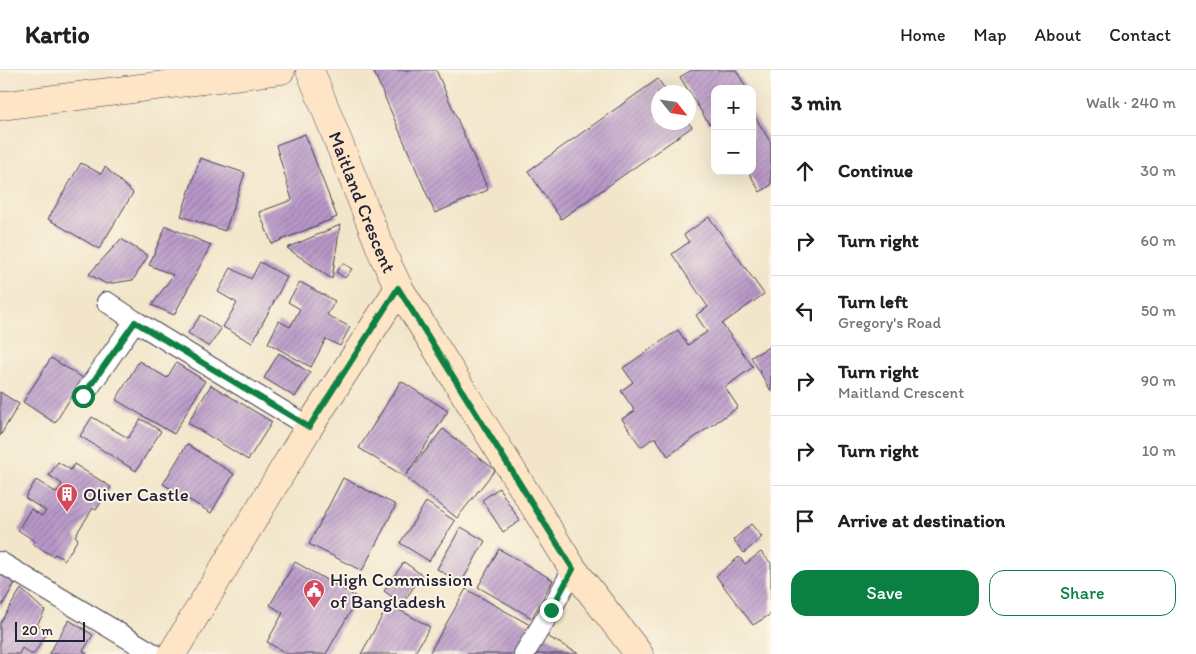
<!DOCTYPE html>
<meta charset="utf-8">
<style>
:root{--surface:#fff;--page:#f6f6f6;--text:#202124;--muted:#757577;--line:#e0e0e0;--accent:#0b8043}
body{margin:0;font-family:Itim,sans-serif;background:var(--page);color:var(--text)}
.controls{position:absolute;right:15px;top:15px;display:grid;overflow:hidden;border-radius:10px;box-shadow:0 5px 20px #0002}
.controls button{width:45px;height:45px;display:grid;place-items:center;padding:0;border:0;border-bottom:1px solid var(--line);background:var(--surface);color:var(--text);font:25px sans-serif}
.compass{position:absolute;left:651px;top:15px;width:45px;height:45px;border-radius:50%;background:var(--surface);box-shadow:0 5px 20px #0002;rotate:120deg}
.scale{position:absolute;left:15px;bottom:12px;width:70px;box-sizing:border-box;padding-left:5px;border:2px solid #22223b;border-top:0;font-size:14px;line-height:18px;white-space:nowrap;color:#22223b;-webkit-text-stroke:4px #fcf5e5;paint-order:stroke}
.stop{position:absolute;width:15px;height:15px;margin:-11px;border:4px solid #0b8043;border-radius:50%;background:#fff}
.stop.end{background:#0b8043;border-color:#fff;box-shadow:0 1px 5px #0008}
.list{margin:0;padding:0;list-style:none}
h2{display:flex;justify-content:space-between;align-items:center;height:65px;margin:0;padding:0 20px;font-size:21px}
h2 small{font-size:16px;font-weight:400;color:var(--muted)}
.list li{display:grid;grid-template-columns:32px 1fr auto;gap:15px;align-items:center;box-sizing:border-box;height:70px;padding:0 20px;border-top:1px solid var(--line)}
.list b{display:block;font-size:19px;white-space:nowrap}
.list p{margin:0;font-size:16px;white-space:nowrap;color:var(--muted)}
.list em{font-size:16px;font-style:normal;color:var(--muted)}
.actions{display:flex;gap:10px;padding:15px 20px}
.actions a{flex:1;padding:11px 0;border:1px solid var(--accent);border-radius:15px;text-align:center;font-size:18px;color:var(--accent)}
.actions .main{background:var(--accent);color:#fff}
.icon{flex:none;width:28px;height:28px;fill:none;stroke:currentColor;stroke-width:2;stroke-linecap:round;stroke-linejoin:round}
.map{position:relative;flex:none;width:771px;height:584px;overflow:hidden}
header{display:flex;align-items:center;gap:30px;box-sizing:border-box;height:70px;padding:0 25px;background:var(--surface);border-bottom:1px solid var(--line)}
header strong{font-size:24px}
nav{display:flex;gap:28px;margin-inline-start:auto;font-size:18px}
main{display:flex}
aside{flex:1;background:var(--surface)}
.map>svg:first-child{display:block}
.building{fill:url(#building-hatch)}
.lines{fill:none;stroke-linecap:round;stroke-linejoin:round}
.street-casing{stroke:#413f50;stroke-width:22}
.secondary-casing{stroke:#413f50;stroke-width:29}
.street{stroke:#fff;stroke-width:20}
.secondary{stroke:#fde5c5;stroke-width:28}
.route{stroke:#0b8043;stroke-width:6}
.labels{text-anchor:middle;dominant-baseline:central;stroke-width:4;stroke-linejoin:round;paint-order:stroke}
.street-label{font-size:19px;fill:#22223b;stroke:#fcf5e5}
.poi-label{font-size:19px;fill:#22223b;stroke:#fcf5e5;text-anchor:start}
</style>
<header>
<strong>Kartio</strong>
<nav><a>Home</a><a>Map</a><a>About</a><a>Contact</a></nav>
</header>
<main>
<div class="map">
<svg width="771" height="584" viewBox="0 0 771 584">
<defs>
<pattern id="building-hatch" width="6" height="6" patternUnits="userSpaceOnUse" patternTransform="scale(1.25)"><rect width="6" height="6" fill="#b897c8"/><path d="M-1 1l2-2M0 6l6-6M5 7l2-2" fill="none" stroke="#957ba4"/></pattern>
</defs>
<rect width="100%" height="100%" fill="#fcf5e5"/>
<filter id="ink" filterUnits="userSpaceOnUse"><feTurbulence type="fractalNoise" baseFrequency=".02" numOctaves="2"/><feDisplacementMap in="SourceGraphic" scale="10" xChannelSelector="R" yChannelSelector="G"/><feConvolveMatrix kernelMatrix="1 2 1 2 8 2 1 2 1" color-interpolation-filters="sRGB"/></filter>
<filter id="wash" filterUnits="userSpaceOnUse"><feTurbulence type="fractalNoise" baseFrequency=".0096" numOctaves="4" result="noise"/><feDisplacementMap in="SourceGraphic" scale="20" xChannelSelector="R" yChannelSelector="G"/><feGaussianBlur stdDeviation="1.12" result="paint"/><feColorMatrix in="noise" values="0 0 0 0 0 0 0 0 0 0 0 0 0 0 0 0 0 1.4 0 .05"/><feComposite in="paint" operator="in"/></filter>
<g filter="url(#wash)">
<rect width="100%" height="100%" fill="#f2e5c9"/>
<g id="blocks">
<g class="building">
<path d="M373 0H436L488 120 435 143Z"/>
<path d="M692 0H736L747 19H715V50L709 54 680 7Z"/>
<path d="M658 9 667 22H658V52H688L692 57 561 149 528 101Z"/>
<path d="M752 42 771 73V115L760 122 748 101H752Z"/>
<path d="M305 64 337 147 272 174 259 142 292 130 276 75Z"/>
<path d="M200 88 245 103 225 161 181 146Z"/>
<path d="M81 93 101 104 105 97 133 123 99 179 48 149Z"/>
<path d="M709 147 764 224 722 254 753 297 725 317 738 337 668 386 655 367 641 377 622 349 635 341 621 321 633 312 623 298 678 260 688 275 707 262 696 245 708 237 672 184 689 172 684 165Z"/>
<path d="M340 155 332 209 287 178Z"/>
<path d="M166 156 211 175 174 245 152 235 173 205 149 195Z"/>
<path d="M121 169 148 186 133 210 106 214 89 204Z"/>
<path d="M260 192 287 207 252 273 223 257 237 233 218 222 231 198 251 209Z"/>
<path d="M343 193 352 199 345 208 336 202Z"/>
<path d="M300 212 335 231 327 245 350 257 340 276 326 269 311 297 268 273 279 251 290 257 300 239 288 232Z"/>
<path d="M201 245 221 259 209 277 188 263Z"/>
<path d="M771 276V321L751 287Z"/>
<path d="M279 283 310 303 295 327 264 308Z"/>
<path d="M51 288 83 308 55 353 23 332Z"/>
<path d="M139 291 167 308 176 293 205 311 174 364 116 330Z"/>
<path d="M401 311 448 341 406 405 443 359 495 400 457 448 405 407 359 378Z"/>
<path d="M211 315 272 352 248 390 188 353Z"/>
<path d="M0 322 19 334 0 366Z"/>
<path d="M92 347 128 368 141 349 161 361 136 401 80 366Z"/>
<path d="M187 374 234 404 211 443 163 414Z"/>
<path d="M58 392 71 400 74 394 111 417 96 440 93 438 75 466 78 469 65 490 55 484 53 486 33 474 35 471 18 460 31 439 42 446 46 441 25 428 36 410 57 423 62 414 49 405Z"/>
<path d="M343 408 396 435 362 501 309 474Z"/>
<path d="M499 418 520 451 503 462 482 430Z"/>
<path d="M426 432 455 451 429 491 400 473Z"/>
<path d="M751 454 762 467 744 483 733 470Z"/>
<path d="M461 457 485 471 461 513 437 499Z"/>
<path d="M499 479 553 510 532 548 478 517Z"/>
<path d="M761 482 771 493V544L753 555 716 506 739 487 745 494Z"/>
<path d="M295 492 358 528 326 584H287L267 572 283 543 270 535Z"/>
<path d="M404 492 422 505 402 534 384 521Z"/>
<path d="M0 494 19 506 0 539Z"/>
<path d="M21 519 45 541 37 555 48 561 34 584H31L22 578 19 584H0V553Z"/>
<path d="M466 519 530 555 513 584H429Z"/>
<path d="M389 534 430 557 414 584H361Z"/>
<path d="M69 550 93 565 83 581 87 584H49Z"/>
<path d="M545 565 579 584H534Z"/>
</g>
</g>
</g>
<g filter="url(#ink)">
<use href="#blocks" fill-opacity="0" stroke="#413f50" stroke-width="1"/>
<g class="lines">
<g class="street-casing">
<g id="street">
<path d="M107 232 135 251 309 357"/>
<path d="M83 326 135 251"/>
<path d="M0 492 154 584"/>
<path d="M524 584 551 540 573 499"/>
</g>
</g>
<g class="secondary-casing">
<g id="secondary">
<path id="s1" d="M310 0 384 187 399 218 573 499 639 584"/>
<path d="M0 36 281 0"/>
<path d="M172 584 309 357 399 218"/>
</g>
</g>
<use href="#street" class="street"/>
<use href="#secondary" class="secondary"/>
</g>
</g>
<g class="lines" filter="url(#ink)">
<path class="route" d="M83 326 135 252 309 357 398 218 573 499 551 540"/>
</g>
<defs>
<g id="building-pin" transform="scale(1.125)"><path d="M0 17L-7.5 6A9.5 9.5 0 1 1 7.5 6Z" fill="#d1495b" stroke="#fcf5e5"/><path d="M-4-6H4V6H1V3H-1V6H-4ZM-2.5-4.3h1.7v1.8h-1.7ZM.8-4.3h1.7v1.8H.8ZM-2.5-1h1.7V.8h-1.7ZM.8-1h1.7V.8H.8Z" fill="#fff"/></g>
<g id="civic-pin" transform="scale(1.125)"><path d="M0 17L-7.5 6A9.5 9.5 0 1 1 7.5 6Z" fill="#d1495b" stroke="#fcf5e5"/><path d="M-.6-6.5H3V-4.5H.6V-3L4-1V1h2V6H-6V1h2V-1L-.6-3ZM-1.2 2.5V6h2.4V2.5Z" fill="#fff"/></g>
</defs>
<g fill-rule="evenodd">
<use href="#building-pin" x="67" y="424"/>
<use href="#civic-pin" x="314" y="520"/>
</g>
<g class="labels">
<g class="street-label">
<text stroke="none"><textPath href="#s1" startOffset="142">Maitland Crescent</textPath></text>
</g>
<g class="poi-label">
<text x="83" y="424">Oliver Castle</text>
<text x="330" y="509">High Commission<tspan x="330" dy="22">of Bangladesh</tspan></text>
</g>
</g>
</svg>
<div class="controls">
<button>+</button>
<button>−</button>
</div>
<svg class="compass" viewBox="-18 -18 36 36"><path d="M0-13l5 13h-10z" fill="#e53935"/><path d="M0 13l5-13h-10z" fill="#757577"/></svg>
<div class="scale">20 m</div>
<div class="stop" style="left:83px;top:326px"></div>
<div class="stop end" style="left:551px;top:540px"></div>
</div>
<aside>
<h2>3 min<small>Walk · 240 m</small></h2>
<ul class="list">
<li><svg class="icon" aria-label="ahead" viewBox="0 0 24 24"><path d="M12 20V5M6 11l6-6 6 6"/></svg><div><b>Continue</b></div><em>30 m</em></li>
<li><svg class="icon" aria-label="right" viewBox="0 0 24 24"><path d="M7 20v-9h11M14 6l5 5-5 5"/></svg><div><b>Turn right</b></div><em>60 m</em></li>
<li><svg class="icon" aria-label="left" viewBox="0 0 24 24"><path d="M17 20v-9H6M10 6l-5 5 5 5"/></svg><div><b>Turn left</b><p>Gregory's Road</p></div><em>50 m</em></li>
<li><svg class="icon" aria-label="right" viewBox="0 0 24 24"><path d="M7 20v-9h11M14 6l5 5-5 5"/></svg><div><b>Turn right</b><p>Maitland Crescent</p></div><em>90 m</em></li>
<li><svg class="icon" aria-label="right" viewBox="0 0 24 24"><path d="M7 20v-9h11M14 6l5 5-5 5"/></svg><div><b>Turn right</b></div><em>10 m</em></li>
<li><svg class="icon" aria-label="arrive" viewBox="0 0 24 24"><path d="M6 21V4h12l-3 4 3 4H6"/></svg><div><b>Arrive at destination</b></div></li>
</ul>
<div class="actions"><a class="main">Save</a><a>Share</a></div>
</aside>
</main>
